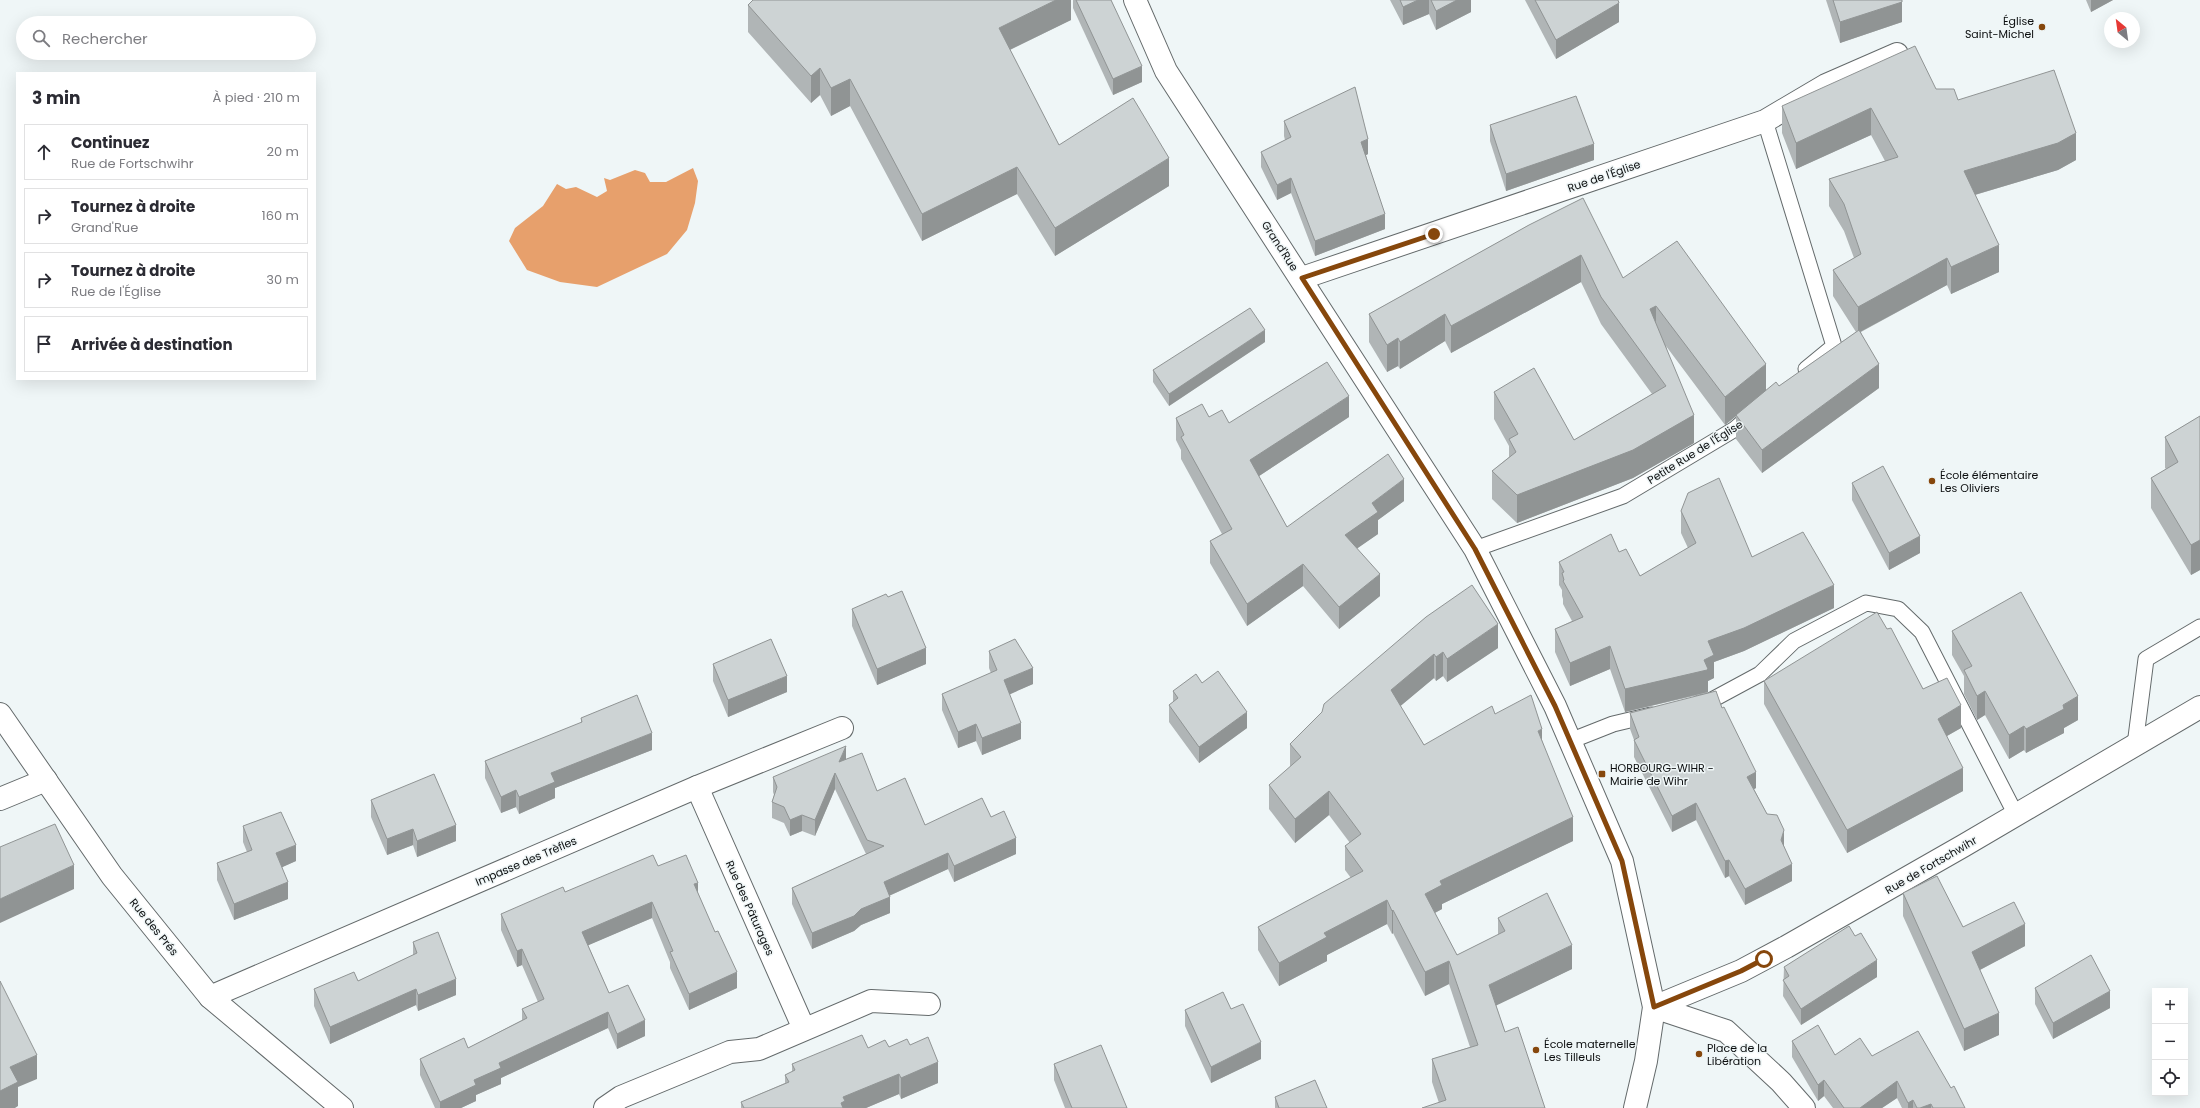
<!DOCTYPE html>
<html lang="fr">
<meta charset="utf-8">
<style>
:root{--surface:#fff;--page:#f2f2f3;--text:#2b2b33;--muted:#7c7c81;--line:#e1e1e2}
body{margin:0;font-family:Poppins,sans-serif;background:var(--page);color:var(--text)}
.controls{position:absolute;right:12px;bottom:12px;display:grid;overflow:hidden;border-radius:0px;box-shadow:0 4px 16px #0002}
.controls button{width:36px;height:36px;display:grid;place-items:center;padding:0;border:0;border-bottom:1px solid var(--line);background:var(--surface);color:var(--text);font:20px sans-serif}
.compass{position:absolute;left:2104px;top:12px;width:36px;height:36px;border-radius:50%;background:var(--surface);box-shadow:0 4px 16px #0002;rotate:331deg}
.stop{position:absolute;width:12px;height:12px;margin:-9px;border:3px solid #86470c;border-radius:50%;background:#fff}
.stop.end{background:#86470c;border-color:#fff;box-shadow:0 1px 4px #0008}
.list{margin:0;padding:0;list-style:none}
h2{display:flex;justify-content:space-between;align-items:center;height:52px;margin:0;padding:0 16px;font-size:17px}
h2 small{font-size:13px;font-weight:400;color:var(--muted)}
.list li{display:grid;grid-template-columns:26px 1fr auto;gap:12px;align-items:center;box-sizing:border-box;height:56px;margin:0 8px 8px;padding:0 8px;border:1px solid var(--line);border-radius:0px}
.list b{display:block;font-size:15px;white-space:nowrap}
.list p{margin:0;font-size:13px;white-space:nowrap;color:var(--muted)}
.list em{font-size:13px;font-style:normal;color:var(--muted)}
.icon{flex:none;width:22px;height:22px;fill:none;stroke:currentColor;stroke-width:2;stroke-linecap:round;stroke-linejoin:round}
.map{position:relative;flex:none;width:2200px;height:1108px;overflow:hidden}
.search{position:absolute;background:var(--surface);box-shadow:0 4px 16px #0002;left:16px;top:16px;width:300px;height:44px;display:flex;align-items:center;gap:10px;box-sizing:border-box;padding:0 14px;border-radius:22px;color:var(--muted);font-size:15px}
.panel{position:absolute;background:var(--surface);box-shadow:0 4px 16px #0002;left:16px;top:72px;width:300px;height:308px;border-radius:0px}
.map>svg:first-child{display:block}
.water{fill:#e7a06c}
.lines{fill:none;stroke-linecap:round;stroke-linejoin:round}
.lane-casing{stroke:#646a6b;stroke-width:17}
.street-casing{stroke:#646a6b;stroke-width:24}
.secondary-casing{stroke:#646a6b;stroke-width:24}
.lane{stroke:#fff;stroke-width:15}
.street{stroke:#fff;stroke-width:22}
.secondary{stroke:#fff;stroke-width:22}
.wall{fill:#b0b5b6}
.shaded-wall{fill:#909494}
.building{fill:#cdd3d4;stroke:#909494}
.route{stroke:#86470c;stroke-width:5}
.poi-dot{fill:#86470c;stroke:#eff6f7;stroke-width:1.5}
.labels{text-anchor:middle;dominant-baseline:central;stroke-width:3;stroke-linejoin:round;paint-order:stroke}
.poi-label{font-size:11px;fill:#0c0e0f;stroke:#eff6f7;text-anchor:start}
.street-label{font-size:11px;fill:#0c0e0f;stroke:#eff6f7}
</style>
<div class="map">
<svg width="2200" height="1108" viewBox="0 0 2200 1108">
<rect width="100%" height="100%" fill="#eff6f7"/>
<path class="water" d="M693 168 698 181 695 203 687 230 667 254 597 287 560 282 527 270 509 241 515 228 543 206 557 184 566 189 576 187 597 197 607 191 604 178 610 180 635 170 645 173 650 182H666Z"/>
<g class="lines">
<g class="lane-casing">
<g id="lane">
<path d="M1765 121 1834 346 1806 369"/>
<path d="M1475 549 1623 496 1735 429 1751 415"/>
<path d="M1699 703 1710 701 1760 674 1794 641 1866 603 1898 609 1922 632 2016 815"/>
<path d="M1570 741 1613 724 1651 715"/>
<path d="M2135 745 2146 659 2200 627"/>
</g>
</g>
<g class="street-casing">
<g id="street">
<path d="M1302 278 1765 121 1826 85 1897 54"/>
<path d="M0 714 112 876 210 997 342 1108"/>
<path d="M697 787 804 1029"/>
<path d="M0 799 46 780"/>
<path d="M210 997 697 787 842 728"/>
<path d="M1654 1007 1741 971 1786 947 1963 846 2200 707"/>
<path d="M1654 1007 1726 1031 1781 1082 1804 1108"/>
<path d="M605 1108 621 1097 730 1052 759 1049 871 1001 929 1004"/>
</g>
</g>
<g class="secondary-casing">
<path id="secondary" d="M1135 0 1166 71 1475 549 1555 706 1622 861 1654 1007 1646 1061 1635 1108"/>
</g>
<use href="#lane" class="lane"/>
<use href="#street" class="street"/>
<use href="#secondary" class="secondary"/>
</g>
<g class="wall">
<path d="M884 0H1071V20L1010 50 1059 145 1169 186 1055 256 1017 194 922 241 850 106 831 116 820 95 811 103 748 32V5Z"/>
<path d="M1073 0H1111L1142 82 1113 95 1073 8Z"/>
<path d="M1390 0H1471V12L1436 30 1429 14 1403 25Z"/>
<path d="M1525 0H1618L1619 22 1556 59Z"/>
<path d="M1826 0H1902V22L1840 43Z"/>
<path d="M2086 0H2113L2091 12Z"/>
<path d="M1936 89 2076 160 2058 170 1975 195 1999 272 1951 294 1947 285 1861 332 1879 388 1762 473 1736 439V416L1725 425 1666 346 1694 443 1633 478 1517 523 1492 499V471L1509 457V446L1494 419V392L1574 440 1652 394 1601 324 1581 282 1451 353 1445 341 1400 369 1398 366 1387 372 1369 342V314L1529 225 1623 278 1766 391 1779 386 1856 332 1833 296V270L1854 258 1844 231 1829 206V179L1885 161 1871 135 1796 169 1782 133V106Z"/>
<path d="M1284 121 1368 154 1366 155 1385 229 1315 256 1291 193 1277 200 1261 167V152L1285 140 1284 136Z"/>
<path d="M1490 125 1594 160 1506 191 1490 141Z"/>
<path d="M1265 342 1169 406 1153 382V370Z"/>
<path d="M2200 416V570L2191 575 2151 508V478L2166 469 2165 468V437Z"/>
<path d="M1209 417 1229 423 1349 417 1259 476 1287 527 1404 501 1378 520V534L1357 548 1380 596 1339 629 1303 586 1247 626 1210 563V541L1222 534 1181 459V450L1176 440V418Z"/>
<path d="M1852 483 1920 553 1889 570 1852 500Z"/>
<path d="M1681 511 1752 557 1834 608 1744 651 1714 662V678L1708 681V692L1707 693 1625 712 1610 669 1570 686 1555 652V629L1572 621 1563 604V599L1562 596V590L1559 585V562L1619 552 1640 576 1688 548 1681 533Z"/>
<path d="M852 609 926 664 877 685 852 626Z"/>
<path d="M1426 617 1498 648 1447 682 1443 676 1436 681 1434 678 1400 706 1424 745 1495 714 1542 740 1573 841 1442 904V909L1435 913 1457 955 1498 935V918L1572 969 1496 1005 1505 1032 1545 1108 1439 1103 1432 1082V1059L1470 1047 1449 984 1425 996 1393 933 1392 934 1387 924 1327 955V961L1279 986 1258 950V927L1351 878 1345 870V846L1350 843 1329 815 1295 843 1269 809V785L1290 767V744Z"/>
<path d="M1887 629 1923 689 1961 728 1947 736 1963 791 1847 853 1764 704V681Z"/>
<path d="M1952 631 2078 720 2064 728V733L2026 753 2024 750 2009 759 1985 715 1977 720 1964 694V676L1952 655Z"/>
<path d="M989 651 1033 684 1009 694 1021 739 982 755 976 741 958 748 942 710V694L991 673 989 668Z"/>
<path d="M713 664 787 692 728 717 713 681Z"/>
<path d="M1202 683 1247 728 1199 763 1169 722V705L1173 702V691Z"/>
<path d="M1722 708 1756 788 1754 789 1784 846 1792 881 1745 905 1729 876 1725 878 1696 820 1672 832 1634 757V740L1630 729V713Z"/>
<path d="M581 718 652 750 555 788V798L519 814 516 807 501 813 485 778V761L581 723Z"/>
<path d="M846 759 877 791 925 825 991 817 1016 854 954 882 948 869 889 896 890 913 861 925 854 931 812 949 792 904V888L866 854 835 789 815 836 802 831 790 836 784 823 772 818V802L774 795 773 792V777Z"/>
<path d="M371 800 456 841 417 857 413 845 387 855 371 817Z"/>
<path d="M243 826 296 861 282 867 288 899 234 920 217 880V863L247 852 243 842Z"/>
<path d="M658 866 698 893 737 988 689 1010 670 968V962L652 918 588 945 609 993 645 1036 617 1049 608 1028 501 1078V1084L476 1095V1101L461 1108H435L420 1075V1059L468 1048 522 1020V1009L538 1002 522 965 517 967 501 930V914L565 892Z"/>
<path d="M1903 893 1963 927 2025 946 1980 970 1999 1035 1964 1051 1903 916Z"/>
<path d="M413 942 456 995 418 1011 416 1005 330 1044 314 1006V989L358 981 413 955Z"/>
<path d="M1784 967 1877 977 1801 1025 1783 996Z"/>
<path d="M2035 988 2110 1008 2053 1039 2035 1004Z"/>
<path d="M1231 1009 1261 1059 1211 1083 1185 1026V1010Z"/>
<path d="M1792 1041 1835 1055 1872 1056 1951 1088 1965 1108H1902L1897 1098 1882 1108H1833L1824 1096 1818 1101 1792 1057Z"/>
<path d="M910 1045 938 1083 901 1099 899 1094 866 1108H741V1102L785 1083V1075L792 1072V1064L868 1048 889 1047Z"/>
<path d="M1054 1064 1127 1108H1065L1054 1080Z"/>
<path d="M1275 1097 1327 1108H1275Z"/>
</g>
<g class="shaded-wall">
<path d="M1056 0H1071V20L999 55V28Z"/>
<path d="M1418 0H1429V14L1403 25V7Z"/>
<path d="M1457 0H1471V12L1436 30V11Z"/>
<path d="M2091 0H2113L2091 12Z"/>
<path d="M1902 2V22L1840 43V22Z"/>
<path d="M1619 3V22L1556 59V40Z"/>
<path d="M1142 66V82L1113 95V79Z"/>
<path d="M820 68V95L811 103V76Z"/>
<path d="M850 79V106L831 116V88Z"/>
<path d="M1871 108V135L1796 169V143Z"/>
<path d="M2076 133V160L2058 170 1964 198V171Z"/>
<path d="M1368 139V154L1361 158V142Z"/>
<path d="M1594 144V160L1506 191V174Z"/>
<path d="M1169 158V186L1055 256V228Z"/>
<path d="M1017 167V194L922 241V214Z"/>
<path d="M1291 178V193L1277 200V185Z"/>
<path d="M1385 214V229L1315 256V241Z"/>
<path d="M1999 245V272L1951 294V267Z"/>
<path d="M1581 255V282L1451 353V326Z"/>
<path d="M1947 258V285L1858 333V307Z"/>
<path d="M1656 306V333L1650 309Z"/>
<path d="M1445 314V341L1400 369V342Z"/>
<path d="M1265 330V342L1169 406V394Z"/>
<path d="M1398 338V366L1387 372V345Z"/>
<path d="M1766 364V392L1725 425V397Z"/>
<path d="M1879 364V388L1762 473V450Z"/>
<path d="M1349 396V417L1250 482V460Z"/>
<path d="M1694 415V443L1633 478 1517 523V495Z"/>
<path d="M1404 479V501L1378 520V534L1345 557V535L1372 503Z"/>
<path d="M1920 536V553L1889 570V553Z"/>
<path d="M2200 540V570L2191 575V545Z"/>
<path d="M1303 564V586L1247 626V604Z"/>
<path d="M1380 574V596L1339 629V607Z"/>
<path d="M1834 585V608L1744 651 1714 662V678L1708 681V692L1625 712V689L1704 660 1708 641Z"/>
<path d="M1498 624V648L1447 682V659Z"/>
<path d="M1610 646V669L1570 686V663Z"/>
<path d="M926 648V664L877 685V669Z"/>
<path d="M1443 652V676L1436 681V657Z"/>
<path d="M1434 654V678L1391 714V690Z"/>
<path d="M1033 668V684L1004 697V680Z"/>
<path d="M787 676V692L728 717V700Z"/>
<path d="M1985 691V715L1977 720V696Z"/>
<path d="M2078 696V720L2064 728V733L2026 753V729L2063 705Z"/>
<path d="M1961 705V728L1938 741V719Z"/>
<path d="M1247 712V728L1199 763V747Z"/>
<path d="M1021 723V739L982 755V738Z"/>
<path d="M976 724V741L958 748V732Z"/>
<path d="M2024 726V750L2009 759V735Z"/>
<path d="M1542 729V753L1538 731Z"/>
<path d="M652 733V750L555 788V798L519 814V797L551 773Z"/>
<path d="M846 746V762H839Z"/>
<path d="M1963 768V791L1847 853V830Z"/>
<path d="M1756 772V788L1747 793V777Z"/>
<path d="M835 773V789L815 836V820Z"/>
<path d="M516 790V807L501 813V797Z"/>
<path d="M1329 791V815L1295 843V819Z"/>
<path d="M1696 803V820L1672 832V816Z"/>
<path d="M802 815V831L790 836V820Z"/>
<path d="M1573 817V841L1442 904V909L1425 918V894L1440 881Z"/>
<path d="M456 825V841L417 857V841Z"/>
<path d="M413 829V845L387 855V839Z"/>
<path d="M1784 830V846L1781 857V840Z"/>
<path d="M1016 838V854L954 882V866Z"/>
<path d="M296 845V861L276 870V853Z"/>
<path d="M948 853V869L884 898V882Z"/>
<path d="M1729 860V876L1725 878V861Z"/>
<path d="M1792 864V881L1745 905V889Z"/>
<path d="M74 865V889L0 923V899Z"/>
<path d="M288 882V899L234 920V904Z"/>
<path d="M698 883V899L694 884Z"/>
<path d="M890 897V913L861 925 854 931 812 949V933L861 909Z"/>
<path d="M1387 900V924L1327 955V961L1279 986V963L1324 933Z"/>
<path d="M652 902V918L582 948V932Z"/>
<path d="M1393 910V933L1392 934V911Z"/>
<path d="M2025 924V946L1972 974V952Z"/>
<path d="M1572 945V969L1489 1009V985Z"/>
<path d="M522 949V965L517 967V951Z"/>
<path d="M1877 960V977L1801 1025V1009Z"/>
<path d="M1449 961V984L1425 996V972Z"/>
<path d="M737 972V988L689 1010V994Z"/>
<path d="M456 979V995L418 1011V995Z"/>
<path d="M416 989V1005L330 1044V1027Z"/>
<path d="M2110 991V1008L2053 1039V1023Z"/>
<path d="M608 1012V1028L501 1078V1084L476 1095V1101L461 1108H440V1102L499 1063Z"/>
<path d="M1999 1013V1035L1964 1051V1029Z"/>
<path d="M645 1020V1036L617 1049V1034Z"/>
<path d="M1261 1042V1059L1211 1083V1067Z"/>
<path d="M37 1055V1079L18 1087V1106L15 1108H0V1091L10 1067Z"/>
<path d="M938 1062V1083L901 1099V1078Z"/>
<path d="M899 1074V1094L866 1108H841V1103L843 1097Z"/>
<path d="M1824 1080V1096L1818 1101V1085Z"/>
<path d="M1897 1081V1098L1882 1108H1860Z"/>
<path d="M1913 1100V1108H1908V1103Z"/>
<path d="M1931 1104V1108H1920Z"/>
</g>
<g class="building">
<path d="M753 0H1056L999 28 1059 145 1133 98 1169 158 1055 228 1017 167 922 214 850 79 831 88 820 68 811 76 748 5Z"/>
<path d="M1076 0H1111L1142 66 1113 79Z"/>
<path d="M1400 0H1418L1403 7Z"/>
<path d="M1431 0H1457L1436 11Z"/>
<path d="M1535 0H1618L1619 3 1556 40Z"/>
<path d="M1833 0H1902V2L1840 22Z"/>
<path d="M1915 46 1936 89H1954L1958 100 2054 70 2076 133 2058 143 1964 171 1999 245 1951 267 1947 258 1858 307 1833 270 1861 254 1844 204 1829 179 1898 157 1871 108 1796 143 1782 106Z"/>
<path d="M1355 87 1368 139 1361 142 1385 214 1315 241 1291 178 1277 185 1261 152 1291 137 1284 121Z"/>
<path d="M1576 96 1594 144 1506 174 1490 125Z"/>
<path d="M1583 198 1623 278 1677 241 1766 364 1725 397 1656 306 1650 309 1694 415 1633 450 1517 495 1492 471 1516 452 1509 439 1518 434 1494 392 1534 368 1574 440 1666 386 1601 297 1581 255 1451 326 1445 314 1400 342 1398 338 1387 345 1369 314 1529 225Z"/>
<path d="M1250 308 1265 330 1169 394 1153 370Z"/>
<path d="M1859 330 1879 364 1762 450 1736 415 1776 382 1779 386Z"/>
<path d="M1327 362 1349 396 1250 460 1287 527 1388 454 1404 479 1372 503 1378 512 1345 535 1380 574 1339 607 1303 564 1247 604 1210 541 1232 529 1181 437 1184 435 1176 418 1202 404 1209 417 1222 410 1229 423Z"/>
<path d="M2200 416V540L2191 545 2151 478 2178 462 2165 437Z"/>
<path d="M1883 466 1920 536 1889 553 1852 483Z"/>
<path d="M1719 478 1752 557 1803 532 1834 585 1744 628 1708 641 1714 655 1704 660 1708 669 1707 670 1625 689 1610 646 1570 663 1555 629 1583 617 1563 581 1564 580 1562 573 1564 572 1559 562 1611 534 1619 552 1626 549 1640 576 1696 543 1681 511 1688 493Z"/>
<path d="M1472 585 1498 624 1447 659 1443 652 1436 657 1434 654 1391 690 1424 745 1492 706 1495 714 1531 695 1542 729 1538 731 1573 817 1440 881 1442 885 1425 894 1457 955 1505 931 1498 918 1547 893 1572 945 1489 985 1505 1032 1518 1027 1545 1108H1422L1446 1100 1432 1059 1478 1045 1449 961 1425 972 1393 910 1392 911 1387 900 1324 933 1327 937 1279 963 1258 927 1363 871 1345 846 1361 834 1329 791 1295 819 1269 785 1301 757 1290 744 1322 712 1324 704 1426 617Z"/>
<path d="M902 591 926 648 877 669 852 609 886 594 888 597Z"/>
<path d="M2021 592 2078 696 2063 705 2064 709 2026 729 2024 726 2009 735 1985 691 1977 696 1964 670 1972 666 1952 631Z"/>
<path d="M1877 612 1887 629 1891 628 1923 689 1947 678 1961 705 1938 719 1963 768 1847 830 1764 681Z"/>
<path d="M771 639 787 676 728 700 713 664Z"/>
<path d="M1015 639 1033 668 1004 680 1021 723 982 738 976 724 958 732 942 694 997 670 989 651Z"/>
<path d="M1218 671 1247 712 1199 747 1169 705 1178 698 1173 691 1196 674 1202 683Z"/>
<path d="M1716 691 1722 708 1724 707 1756 772 1747 777 1767 814 1777 815 1784 830 1781 840 1792 864 1745 889 1729 860 1725 861 1696 803 1672 816 1634 740 1639 737 1630 713Z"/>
<path d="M637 695 652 733 551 773 555 782 519 797 516 790 501 797 485 761 582 722 581 718Z"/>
<path d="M846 746 839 762 862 753 877 791 905 778 925 825 982 798 991 817 1004 811 1016 838 954 866 948 853 884 882 890 897 861 909 854 916 812 933 792 888 884 846 867 840 835 773 815 820 802 815 790 820 784 807 772 802 777 787 773 777Z"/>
<path d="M434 774 456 825 417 841 413 829 387 839 371 800Z"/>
<path d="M281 812 296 845 276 853 288 882 234 904 217 863 252 850 243 826Z"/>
<path d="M55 824 74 865 0 899V847Z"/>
<path d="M653 855 658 866 686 855 698 883 694 884 715 932 718 931 737 972 689 994 670 952 673 951 652 902 582 932 609 993 628 985 645 1020 617 1034 608 1012 499 1063 501 1068 474 1080 476 1085 440 1102 420 1059 464 1038 468 1048 527 1018 522 1009 544 999 522 949 517 951 501 914 563 887 565 892Z"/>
<path d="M1937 876 1963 927 2014 902 2025 924 1972 952 1999 1013 1964 1029 1903 893Z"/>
<path d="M1849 926 1855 936 1861 933 1877 960 1801 1009 1783 980 1789 976 1784 967Z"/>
<path d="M438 932 456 979 418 995 416 989 330 1027 314 989 354 972 358 981 417 953 413 942Z"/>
<path d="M2091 955 2110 991 2053 1023 2035 988Z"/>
<path d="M0 981 37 1055 10 1067 18 1082 0 1091Z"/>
<path d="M1223 992 1231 1009 1243 1004 1261 1042 1211 1067 1185 1010Z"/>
<path d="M1818 1025 1835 1055 1860 1038 1872 1056 1918 1031 1951 1088 1954 1086 1965 1108H1933L1931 1104 1920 1108H1917L1913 1100 1908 1103 1897 1081 1860 1108H1844L1824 1080 1818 1085 1792 1041Z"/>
<path d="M862 1035 868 1048 885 1040 889 1047 907 1039 910 1045 928 1037 938 1062 901 1078 899 1074 843 1097 845 1101 841 1103 843 1108H744L741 1102 789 1082 785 1075 795 1070 792 1064Z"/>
<path d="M1101 1045 1127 1108H1072L1054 1064Z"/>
<path d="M1315 1080 1327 1108H1279L1275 1097Z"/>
</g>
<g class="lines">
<path class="route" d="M1434 234 1302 278 1475 549 1555 706 1622 861 1654 1007 1741 971 1764 959"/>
</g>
<g class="poi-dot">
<circle cx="2042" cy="27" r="4"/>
<circle cx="1932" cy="481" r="4"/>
<rect x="1598" y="770" width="8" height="8" rx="2"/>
<circle cx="1536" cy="1050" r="4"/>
<circle cx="1699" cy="1054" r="4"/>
</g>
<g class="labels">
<g class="poi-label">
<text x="2034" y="21" text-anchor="end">Église<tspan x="2034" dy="13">Saint-Michel</tspan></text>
<text x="1940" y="475">École élémentaire<tspan x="1940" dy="13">Les Oliviers</tspan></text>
<text x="1610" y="768">HORBOURG-WIHR -<tspan x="1610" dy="13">Mairie de Wihr</tspan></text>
<text x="1544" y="1044">École maternelle<tspan x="1544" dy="13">Les Tilleuls</tspan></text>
<text x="1707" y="1048">Place de la<tspan x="1707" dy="13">Libération</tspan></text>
</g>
<g class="street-label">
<text transform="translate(1604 176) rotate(-19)">Rue de l'Église</text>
<text transform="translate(1280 246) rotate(57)">Grand'Rue</text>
<text transform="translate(1695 452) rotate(-32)">Petite Rue de l'Église</text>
<text transform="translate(526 861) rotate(-23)">Impasse des Trèfles</text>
<text transform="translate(1931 865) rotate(-30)">Rue de Fortschwihr</text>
<text transform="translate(750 908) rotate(66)">Rue des Pâturages</text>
<text transform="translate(154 927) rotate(51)">Rue des Prés</text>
</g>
</g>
</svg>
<div class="controls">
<button>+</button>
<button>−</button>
<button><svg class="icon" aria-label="locate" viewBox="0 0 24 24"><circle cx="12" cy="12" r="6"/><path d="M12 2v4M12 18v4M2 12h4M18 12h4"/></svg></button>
</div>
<svg class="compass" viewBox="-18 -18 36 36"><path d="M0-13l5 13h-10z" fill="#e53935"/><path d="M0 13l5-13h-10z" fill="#7c7c81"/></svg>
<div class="stop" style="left:1764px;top:959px"></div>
<div class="stop end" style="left:1434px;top:234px"></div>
<div class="search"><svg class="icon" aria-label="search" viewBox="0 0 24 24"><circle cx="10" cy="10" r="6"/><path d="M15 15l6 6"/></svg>Rechercher</div>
<section class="panel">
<h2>3 min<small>À pied · 210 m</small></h2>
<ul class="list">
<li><svg class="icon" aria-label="ahead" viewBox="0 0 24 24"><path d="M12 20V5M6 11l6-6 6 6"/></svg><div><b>Continuez</b><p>Rue de Fortschwihr</p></div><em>20 m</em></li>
<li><svg class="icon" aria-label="right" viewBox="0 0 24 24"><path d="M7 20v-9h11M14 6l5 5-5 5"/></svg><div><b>Tournez à droite</b><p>Grand'Rue</p></div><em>160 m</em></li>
<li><svg class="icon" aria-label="right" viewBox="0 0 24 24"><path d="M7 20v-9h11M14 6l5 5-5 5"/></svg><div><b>Tournez à droite</b><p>Rue de l'Église</p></div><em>30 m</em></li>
<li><svg class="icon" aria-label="arrive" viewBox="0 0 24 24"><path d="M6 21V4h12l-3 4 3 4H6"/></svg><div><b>Arrivée à destination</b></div></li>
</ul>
</section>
</div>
